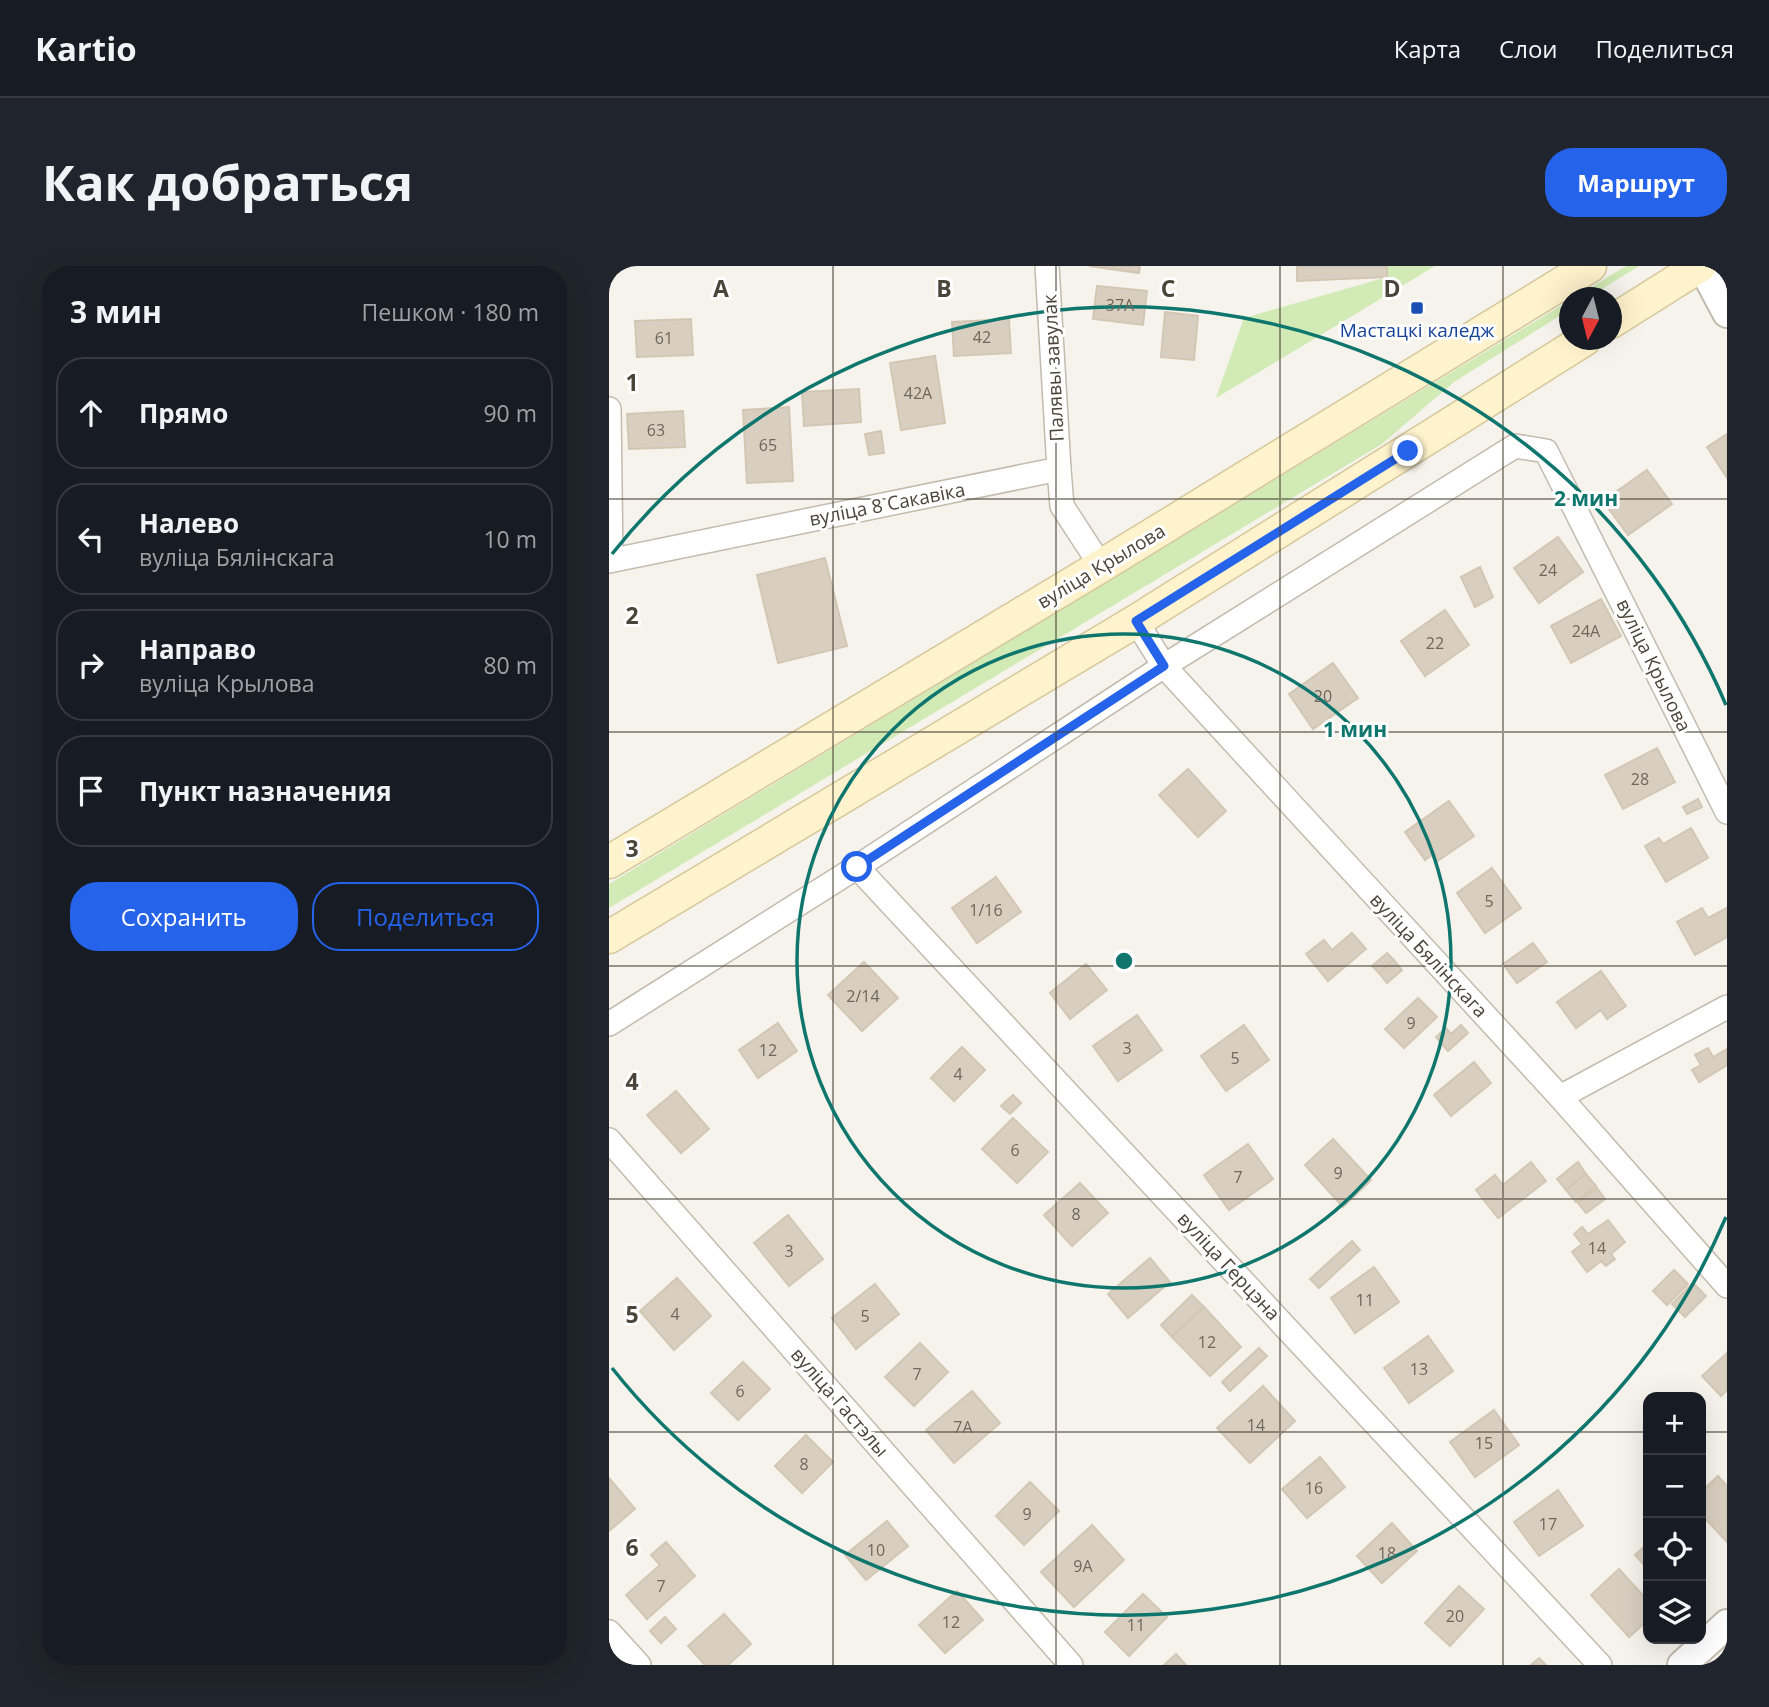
<!DOCTYPE html>
<html lang="ru">
<meta charset="utf-8">
<style>
:root{--surface:#171b24;--page:#20242c;--text:#f1f3f6;--muted:#9ea1a6;--line:#363941;--accent:#2563eb}
body{margin:0;font-family:"Open Sans",sans-serif;background:var(--page);color:var(--text)}
.controls{position:absolute;right:21px;bottom:21px;display:grid;overflow:hidden;border-radius:14px;box-shadow:0 7px 28px #0002}
.controls button{width:63px;height:63px;display:grid;place-items:center;padding:0;border:0;border-bottom:2px solid var(--line);background:var(--surface);color:var(--text);font:35px sans-serif}
.compass{position:absolute;left:950px;top:21px;width:63px;height:63px;border-radius:50%;background:var(--surface);box-shadow:0 7px 28px #0002;rotate:187deg}
.stop{position:absolute;width:21px;height:21px;margin:-16px;border:5px solid #2563eb;border-radius:50%;background:#fff}
.stop.end{background:#2563eb;border-color:#fff;box-shadow:0 2px 7px #0008}
.list{margin:0;padding:0;list-style:none}
h2{display:flex;justify-content:space-between;align-items:center;height:91px;margin:0;padding:0 28px;font-size:30px}
h2 small{font-size:23px;font-weight:400;color:var(--muted)}
.list li{display:grid;grid-template-columns:46px 1fr auto;gap:21px;align-items:center;box-sizing:border-box;height:112px;margin:0 14px 14px;padding:0 14px;border:2px solid var(--line);border-radius:28px}
.list b{display:block;font-size:26px;white-space:nowrap}
.list p{margin:0;font-size:23px;white-space:nowrap;color:var(--muted)}
.list em{font-size:23px;font-style:normal;color:var(--muted)}
.actions{display:flex;gap:14px;padding:21px 28px}
.actions a{flex:1;padding:16px 0;border:2px solid var(--accent);border-radius:28px;text-align:center;font-size:24px;color:var(--accent)}
.actions .main{background:var(--accent);color:#fff}
.icon{flex:none;width:38px;height:38px;fill:none;stroke:currentColor;stroke-width:2;stroke-linecap:round;stroke-linejoin:round}
.map{position:relative;flex:none;width:1118px;height:1399px;overflow:hidden;border-radius:28px}
header{display:flex;align-items:center;gap:42px;box-sizing:border-box;height:98px;padding:0 35px;background:var(--surface);border-bottom:2px solid var(--line)}
header strong{font-size:33px}
nav{display:flex;gap:38px;margin-inline-start:auto;font-size:24px}
.intro{display:flex;align-items:center;justify-content:space-between;box-sizing:border-box;height:168px;padding:0 42px}
h1{margin:0;font-size:49px}
.button{padding:18px 32px;border-radius:28px;background:var(--accent);color:#fff;font-size:24px;font-weight:700}
main{display:flex;gap:42px;padding:0 42px}
aside{flex:1;background:var(--surface);border-radius:28px;box-shadow:0 7px 28px #0002}
.map>svg:first-child{display:block}
.green{fill:#d2eab5}
.building{fill:#d8cfc1;stroke:#d3c7b4;stroke-width:2}
.lines{fill:none;stroke-linecap:round;stroke-linejoin:round}
.minor-casing{stroke:#c2bbae;stroke-width:26}
.tertiary-casing{stroke:#c2bbae;stroke-width:32}
.secondary-casing{stroke:#d6c79b;stroke-width:35}
.minor{stroke:#fff;stroke-width:23}
.tertiary{stroke:#fff;stroke-width:28}
.secondary{stroke:#fff3cd;stroke-width:32}
.route{stroke:#2563eb;stroke-width:9}
.grid{fill:none;stroke:#4b4439;stroke-width:2;stroke-opacity:0.55}
.ring{fill:none;stroke:#0f766e;stroke-width:3.5}
.transit-dot{fill:#1a4fb4;stroke:#fff;stroke-width:2.5}
.labels{text-anchor:middle;dominant-baseline:central;stroke-width:6;stroke-linejoin:round;paint-order:stroke}
.number-label{font-size:16px;fill:#6e675b}
.transit-label{font-size:19px;fill:#164399;stroke:#fff}
.street-label{font-size:19px;fill:#4b4439;stroke:#fff}
.grid-label{font-size:23px;text-anchor:middle;font-weight:bold;fill:#4b4439;stroke:#fff;stroke-width:6;stroke-linejoin:round;paint-order:stroke}
.centre{fill:#0f766e;stroke:#fff;stroke-width:3.5}
.ring-label{font-size:21px;text-anchor:middle;font-weight:bold;fill:#0f766e;stroke:#fff;stroke-width:6;stroke-linejoin:round;paint-order:stroke}
</style>
<header>
<strong>Kartio</strong>
<nav><a>Карта</a><a>Слои</a><a>Поделиться</a></nav>
</header>
<div class="intro"><h1>Как добраться</h1><a class="button">Маршрут</a></div>
<main>
<aside>
<h2>3 мин<small>Пешком · 180 m</small></h2>
<ul class="list">
<li><svg class="icon" aria-label="ahead" viewBox="0 0 24 24"><path d="M12 20V5M6 11l6-6 6 6"/></svg><div><b>Прямо</b></div><em>90 m</em></li>
<li><svg class="icon" aria-label="left" viewBox="0 0 24 24"><path d="M17 20v-9H6M10 6l-5 5 5 5"/></svg><div><b>Налево</b><p>вуліца Бялінскага</p></div><em>10 m</em></li>
<li><svg class="icon" aria-label="right" viewBox="0 0 24 24"><path d="M7 20v-9h11M14 6l5 5-5 5"/></svg><div><b>Направо</b><p>вуліца Крылова</p></div><em>80 m</em></li>
<li><svg class="icon" aria-label="arrive" viewBox="0 0 24 24"><path d="M6 21V4h12l-3 4 3 4H6"/></svg><div><b>Пункт назначения</b></div></li>
</ul>
<div class="actions"><a class="main">Сохранить</a><a>Поделиться</a></div>
</aside>
<div class="map">
<svg width="1118" height="1399" viewBox="0 0 1118 1399">
<rect width="100%" height="100%" fill="#f6f3ec"/>
<g class="green">
<path d="M778 0H826L607 132 635 52 778 11Z"/>
<path d="M1017 0H1030L980 31H966Z"/>
<path d="M960 35V44L845 116 773 178 0 642V618Z"/>
</g>
<g class="building">
<path d="M480 0H531L530 7Z"/>
<path d="M688 0H778V11L688 15Z"/>
<path d="M488 20 538 25 534 59 484 53Z"/>
<path d="M556 46 589 50 585 94 552 91Z"/>
<path d="M82 53 84 89 28 91 26 55Z"/>
<path d="M400 53 402 87 345 90 343 56Z"/>
<path d="M326 90 336 157 292 164 281 97Z"/>
<path d="M250 123 252 156 195 160 193 126Z"/>
<path d="M180 141 184 215 138 217 134 144Z"/>
<path d="M74 145 76 181 20 183 18 148Z"/>
<path d="M272 165 275 187 260 189 256 168Z"/>
<path d="M1118 168V212L1098 181Z"/>
<path d="M1038 204 1063 238 1019 269 994 235Z"/>
<path d="M949 271 974 306 930 337 905 302Z"/>
<path d="M216 292 238 380 169 397 148 309Z"/>
<path d="M871 301 884 331 866 341 852 311Z"/>
<path d="M992 333 1012 370 962 397 942 360Z"/>
<path d="M836 344 860 379 816 410 792 375Z"/>
<path d="M724 397 749 432 704 463 680 428Z"/>
<path d="M1048 482 1066 516 1014 543 996 509Z"/>
<path d="M579 503 617 545 589 571 550 529Z"/>
<path d="M1089 533 1093 541 1078 548 1074 541Z"/>
<path d="M840 535 865 570 827 596 823 589 816 594 796 566Z"/>
<path d="M1082 562 1099 592 1057 616 1036 580 1050 572 1054 578Z"/>
<path d="M883 602 912 642 876 667 848 627Z"/>
<path d="M387 611 412 646 368 677 343 642Z"/>
<path d="M1093 642 1099 652 1118 642V671L1086 689 1068 656Z"/>
<path d="M743 667 757 683 719 715 697 688 715 674 723 684Z"/>
<path d="M924 677 938 696 908 717 894 698Z"/>
<path d="M778 687 785 694 770 707 763 700Z"/>
<path d="M785 694 793 704 778 717 770 707Z"/>
<path d="M255 696 289 732 253 765 219 729Z"/>
<path d="M477 698 498 724 461 753 441 727Z"/>
<path d="M992 705 1017 740 998 753 992 744 967 762 948 736Z"/>
<path d="M809 732 828 751 795 782 776 763Z"/>
<path d="M528 749 553 784 509 815 484 780Z"/>
<path d="M169 757 188 785 149 812 130 784Z"/>
<path d="M635 759 660 794 617 825 592 790Z"/>
<path d="M852 759 859 767 839 785 827 771 837 762 842 768Z"/>
<path d="M353 781 376 804 345 835 322 812Z"/>
<path d="M1099 782 1104 791 1118 783V799L1090 816 1083 804 1092 799 1086 789Z"/>
<path d="M865 796 882 817 842 850 825 829Z"/>
<path d="M67 825 100 863 72 887 38 849Z"/>
<path d="M404 829 412 837 401 848 392 840Z"/>
<path d="M404 852 439 886 408 917 373 883Z"/>
<path d="M724 873 762 914 734 941 696 899Z"/>
<path d="M639 878 664 913 620 944 595 909Z"/>
<path d="M922 896 937 915 889 952 867 924 886 909 894 919Z"/>
<path d="M969 896 977 908 957 924 948 913Z"/>
<path d="M977 908 987 920 967 936 957 924Z"/>
<path d="M471 917 499 947 463 980 435 949Z"/>
<path d="M988 922 996 933 977 947 969 937Z"/>
<path d="M179 949 214 993 180 1020 145 977Z"/>
<path d="M999 954 1016 976 1002 988 1006 993 997 1000 992 995 978 1006 963 986 973 978 965 968 973 961 979 968Z"/>
<path d="M743 975 751 984 710 1022 701 1013Z"/>
<path d="M541 992 561 1016 519 1052 499 1028Z"/>
<path d="M765 1001 790 1036 746 1067 722 1032Z"/>
<path d="M1065 1004 1079 1018 1058 1039 1044 1025Z"/>
<path d="M68 1012 102 1050 65 1084 31 1045Z"/>
<path d="M1084 1017 1097 1030 1076 1051 1063 1038Z"/>
<path d="M266 1018 290 1048 247 1083 223 1052Z"/>
<path d="M583 1029 595 1041 563 1071 552 1059Z"/>
<path d="M595 1041 632 1081 601 1110 563 1071Z"/>
<path d="M819 1070 844 1105 800 1137 775 1102Z"/>
<path d="M311 1077 339 1106 305 1140 276 1111Z"/>
<path d="M650 1082 658 1090 621 1125 613 1116Z"/>
<path d="M1118 1087V1124L1112 1130 1093 1110Z"/>
<path d="M134 1096 161 1123 129 1154 102 1127Z"/>
<path d="M654 1120 686 1155 641 1197 608 1162Z"/>
<path d="M363 1125 391 1157 345 1197 317 1164Z"/>
<path d="M885 1144 910 1179 866 1211 841 1176Z"/>
<path d="M197 1169 224 1196 193 1227 166 1200Z"/>
<path d="M711 1191 736 1221 698 1252 673 1223Z"/>
<path d="M1109 1210 1118 1220V1276L1092 1248V1226Z"/>
<path d="M0 1212 26 1243 0 1265Z"/>
<path d="M421 1216 450 1245 415 1279 387 1250Z"/>
<path d="M949 1224 974 1260 930 1290 905 1256Z"/>
<path d="M278 1255 299 1280 257 1314 236 1289Z"/>
<path d="M783 1257 808 1285 773 1317 748 1290Z"/>
<path d="M483 1259 515 1294 465 1341 432 1306Z"/>
<path d="M57 1276 86 1310 38 1353 17 1329 51 1299 42 1289Z"/>
<path d="M1039 1277V1303L1026 1289Z"/>
<path d="M1010 1303 1039 1335V1354L1020 1371 982 1329Z"/>
<path d="M850 1320 875 1343 841 1380 816 1357Z"/>
<path d="M348 1325 374 1354 336 1387 310 1359Z"/>
<path d="M534 1328 558 1351 520 1390 496 1366Z"/>
<path d="M115 1348 142 1378 119 1399H96L79 1380Z"/>
<path d="M56 1351 67 1363 52 1377 41 1365Z"/>
<path d="M567 1388 577 1399H555Z"/>
<path d="M930 1392 937 1399H922Z"/>
</g>
<g class="lines">
<g class="minor-casing">
<g id="minor">
<path d="M438 0 450 203"/>
<path d="M0 143 2 294"/>
<path d="M0 295 450 203 453 240 492 300"/>
<path d="M527 355 555 400 951 831 1118 1020"/>
<path d="M248 601 991 1399"/>
<path d="M0 758 248 601 555 400 906 180 937 185 1118 546"/>
<path d="M951 831 1118 741"/>
<path d="M0 874 462 1399"/>
<path d="M0 1366 30 1399"/>
</g>
</g>
<g class="tertiary-casing">
<g id="tertiary">
<path d="M1093 0 1118 47"/>
<path d="M1073 1399 1118 1358"/>
</g>
</g>
<g class="secondary-casing">
<g id="secondary">
<path d="M1002 56 1091 0"/>
<path d="M0 596 492 300 981 0"/>
<path d="M0 671 527 355 975 74"/>
</g>
</g>
<use href="#minor" class="minor"/>
<use href="#tertiary" class="tertiary"/>
<use href="#secondary" class="secondary"/>
</g>
<g class="lines">
<path class="route" d="M248 601 555 400 527 355 799 185"/>
</g>
<path class="grid" d="M224 0V1399M447 0V1399M671 0V1399M894 0V1399M0 233H1118M0 466H1118M0 700H1118M0 933H1118M0 1166H1039M1092 1166H1118"/>
<g class="ring">
<circle cx="515" cy="695" r="327"/>
<path d="M1117 951A654 654 0 0 1 3 1102M3 288A654 654 0 0 1 1117 439"/>
</g>
<rect class="transit-dot" x="801" y="35" width="14" height="14" rx="3.5"/>
<g class="labels">
<g class="number-label">
<text x="511" y="39">37А</text>
<text x="373" y="71">42</text>
<text x="55" y="72">61</text>
<text x="309" y="127">42А</text>
<text x="47" y="164">63</text>
<text x="159" y="179">65</text>
<text x="939" y="304">24</text>
<text x="977" y="365">24А</text>
<text x="826" y="377">22</text>
<text x="714" y="430">20</text>
<text x="1031" y="513">28</text>
<text x="880" y="635">5</text>
<text x="377" y="644">1/16</text>
<text x="254" y="730">2/14</text>
<text x="802" y="757">9</text>
<text x="518" y="782">3</text>
<text x="159" y="784">12</text>
<text x="626" y="792">5</text>
<text x="349" y="808">4</text>
<text x="406" y="884">6</text>
<text x="729" y="907">9</text>
<text x="629" y="911">7</text>
<text x="467" y="948">8</text>
<text x="988" y="982">14</text>
<text x="180" y="985">3</text>
<text x="756" y="1034">11</text>
<text x="66" y="1048">4</text>
<text x="256" y="1050">5</text>
<text x="598" y="1076">12</text>
<text x="810" y="1103">13</text>
<text x="308" y="1108">7</text>
<text x="131" y="1125">6</text>
<text x="647" y="1159">14</text>
<text x="354" y="1161">7А</text>
<text x="875" y="1177">15</text>
<text x="195" y="1198">8</text>
<text x="705" y="1222">16</text>
<text x="418" y="1248">9</text>
<text x="939" y="1258">17</text>
<text x="267" y="1284">10</text>
<text x="778" y="1287">18</text>
<text x="474" y="1300">9А</text>
<text x="52" y="1320">7</text>
<text x="846" y="1350">20</text>
<text x="342" y="1356">12</text>
<text x="527" y="1359">11</text>
</g>
<g class="transit-label">
<text x="808" y="64">Мастацкі каледж</text>
</g>
<g class="street-label">
<text transform="translate(444 102) rotate(-93)">Палявы завулак</text>
<text transform="translate(278 238) rotate(-11)">вуліца 8 Сакавіка</text>
<text transform="translate(492 300) rotate(-31)">вуліца Крылова</text>
<text transform="translate(1045 399) rotate(64)">вуліца Крылова</text>
<text transform="translate(820 689) rotate(47)">вуліца Бялінскага</text>
<text transform="translate(620 1000) rotate(47)">вуліца Герцэна</text>
<text transform="translate(231 1136) rotate(49)">вуліца Гастэлы</text>
</g>
</g>
<g class="grid-label">
<text x="112" y="31">A</text>
<text x="335" y="31">B</text>
<text x="559" y="31">C</text>
<text x="783" y="31">D</text>
<text x="23" y="125">1</text>
<text x="23" y="358">2</text>
<text x="23" y="591">3</text>
<text x="23" y="824">4</text>
<text x="23" y="1057">5</text>
<text x="23" y="1290">6</text>
</g>
<circle cx="515" cy="695" r="10" class="centre"/>
<g class="ring-label">
<text x="977" y="240">2 мин</text>
<text x="746" y="471">1 мин</text>
</g>
</svg>
<div class="controls">
<button>+</button>
<button>−</button>
<button><svg class="icon" aria-label="locate" viewBox="0 0 24 24"><circle cx="12" cy="12" r="6"/><path d="M12 2v4M12 18v4M2 12h4M18 12h4"/></svg></button>
<button><svg class="icon" aria-label="layers" viewBox="0 0 24 24"><path d="M12 4l9 5-9 5-9-5zM3 14l9 5 9-5"/></svg></button>
</div>
<svg class="compass" viewBox="-18 -18 36 36"><path d="M0-13l5 13h-10z" fill="#e53935"/><path d="M0 13l5-13h-10z" fill="#9ea1a6"/></svg>
<div class="stop" style="left:248px;top:601px"></div>
<div class="stop end" style="left:799px;top:185px"></div>
</div>
</main>
